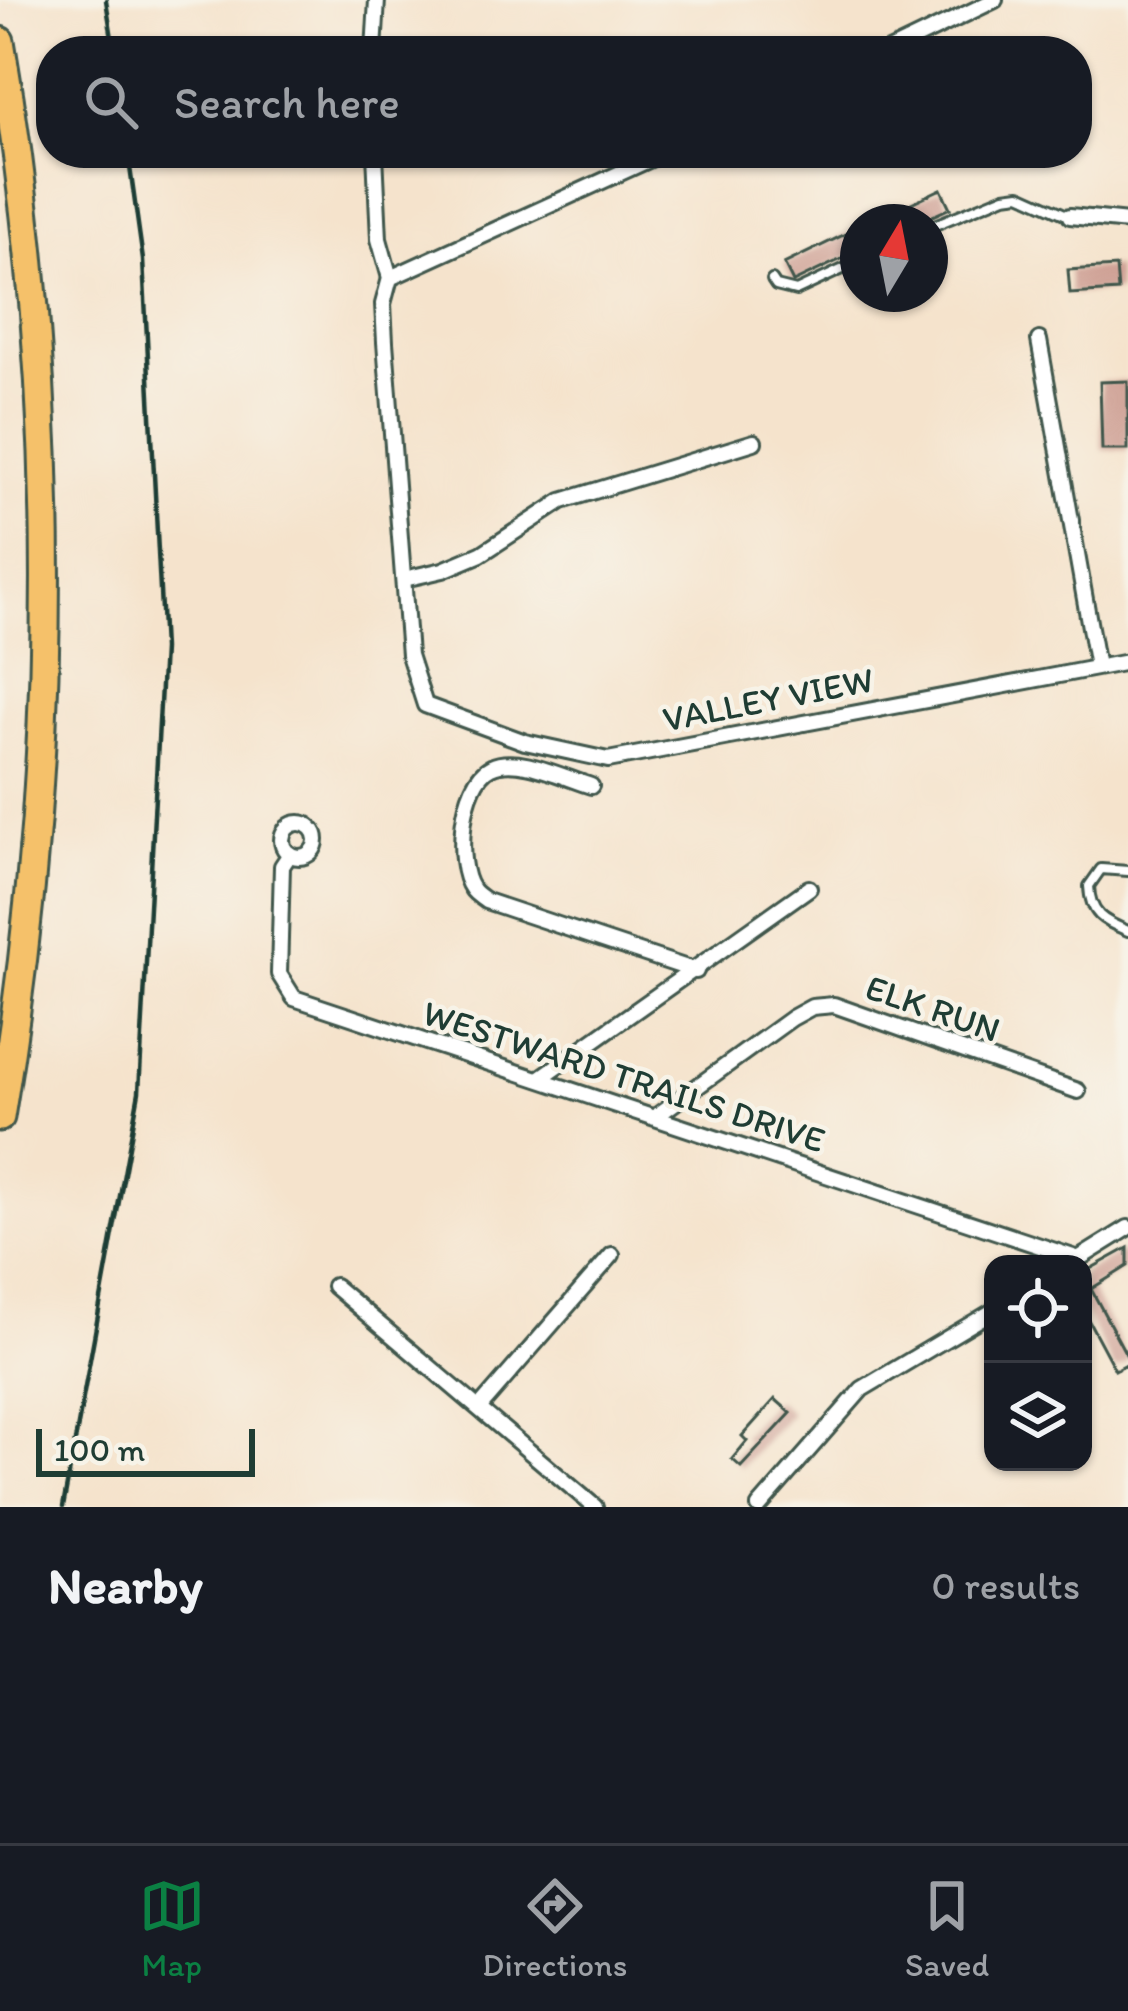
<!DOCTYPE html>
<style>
:root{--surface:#171b24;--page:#242831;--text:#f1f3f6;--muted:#9ea1a6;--line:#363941;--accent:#0b8043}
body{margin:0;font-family:Itim,sans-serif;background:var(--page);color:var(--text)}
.controls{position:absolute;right:36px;bottom:36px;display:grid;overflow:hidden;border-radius:24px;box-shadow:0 3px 9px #0004}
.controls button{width:108px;height:108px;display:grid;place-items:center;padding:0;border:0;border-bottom:3px solid var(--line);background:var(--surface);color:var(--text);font:60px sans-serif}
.compass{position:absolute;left:840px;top:204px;width:108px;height:108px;border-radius:50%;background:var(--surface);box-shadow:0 3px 9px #0004;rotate:10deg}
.scale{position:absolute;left:36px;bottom:30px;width:219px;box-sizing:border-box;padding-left:12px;border:6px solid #1f3d34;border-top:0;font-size:33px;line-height:42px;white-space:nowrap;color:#1f3d34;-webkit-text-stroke:9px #f7f3e8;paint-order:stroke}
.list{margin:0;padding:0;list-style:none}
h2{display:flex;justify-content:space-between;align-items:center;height:156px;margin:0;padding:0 48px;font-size:51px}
h2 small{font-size:39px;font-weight:400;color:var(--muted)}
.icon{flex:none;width:66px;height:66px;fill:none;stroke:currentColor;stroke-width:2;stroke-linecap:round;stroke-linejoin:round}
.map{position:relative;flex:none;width:1128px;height:1507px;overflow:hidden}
.search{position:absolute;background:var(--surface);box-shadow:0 3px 9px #0004;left:36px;right:36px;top:36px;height:132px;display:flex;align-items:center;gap:30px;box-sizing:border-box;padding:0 42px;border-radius:48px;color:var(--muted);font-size:45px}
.sheet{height:336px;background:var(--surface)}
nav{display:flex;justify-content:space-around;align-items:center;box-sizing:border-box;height:168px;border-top:3px solid var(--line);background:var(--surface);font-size:33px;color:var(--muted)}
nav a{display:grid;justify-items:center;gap:6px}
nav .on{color:var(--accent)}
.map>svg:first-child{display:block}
.building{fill:#cc9b90}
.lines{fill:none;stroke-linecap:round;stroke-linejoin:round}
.lane-casing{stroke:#3f564b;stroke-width:14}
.street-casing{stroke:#3f564b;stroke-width:20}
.highway-casing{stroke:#3f564b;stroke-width:33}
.lane{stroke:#fff;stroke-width:8}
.street{stroke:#fff;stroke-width:14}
.highway{stroke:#f5c16b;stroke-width:27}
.rail{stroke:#1f3d34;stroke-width:4.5}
.labels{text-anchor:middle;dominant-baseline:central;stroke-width:9;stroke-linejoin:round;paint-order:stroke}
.street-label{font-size:36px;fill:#1f3d34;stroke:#f7f3e8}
</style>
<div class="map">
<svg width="1128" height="1507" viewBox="0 0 1128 1507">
<rect width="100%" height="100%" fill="#f7f3e8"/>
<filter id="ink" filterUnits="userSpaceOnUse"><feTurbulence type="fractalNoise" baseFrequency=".00833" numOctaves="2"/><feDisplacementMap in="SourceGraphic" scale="24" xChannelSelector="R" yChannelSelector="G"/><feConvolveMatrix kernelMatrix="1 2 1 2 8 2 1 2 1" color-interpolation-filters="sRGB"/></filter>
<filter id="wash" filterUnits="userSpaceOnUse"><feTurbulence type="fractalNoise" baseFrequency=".004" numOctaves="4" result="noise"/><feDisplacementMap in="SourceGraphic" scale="48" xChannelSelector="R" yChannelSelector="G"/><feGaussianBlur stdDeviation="2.7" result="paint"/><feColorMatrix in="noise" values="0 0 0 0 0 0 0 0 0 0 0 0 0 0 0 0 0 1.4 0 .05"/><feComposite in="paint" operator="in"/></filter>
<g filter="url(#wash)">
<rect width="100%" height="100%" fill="#f5e3cc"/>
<g id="blocks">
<g class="building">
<path d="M941 189 950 208 919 222H871Z"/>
<path d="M858 228V251L793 282 784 264Z"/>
<path d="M1116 267 1118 291 1070 294 1068 270Z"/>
<path d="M1128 381V450H1102L1100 382Z"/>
<path d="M1128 1248V1266L1091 1289 1128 1358V1363L1115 1370 1083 1310V1273Z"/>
<path d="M775 1399 791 1413 741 1467 732 1459 747 1441 742 1436Z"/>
</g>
</g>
</g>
<g filter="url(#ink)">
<use href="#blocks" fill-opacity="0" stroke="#3f564b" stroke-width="3"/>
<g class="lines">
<g class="lane-casing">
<g id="lane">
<path d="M930 227 1005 196 1020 194 1069 216"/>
<path d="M772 280 776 286 796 291 858 262"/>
<path d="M1128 871 1101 869 1089 886C1090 914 1103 921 1128 931"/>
</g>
</g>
<g class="street-casing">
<g id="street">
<path d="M374 51 377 0"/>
<path d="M889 51 995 0"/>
<path d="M375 153 379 239 390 278"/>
<path d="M1070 216 1128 222"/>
<path d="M390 278 383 304 385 342 409 655 425 705 525 742 608 760 1128 662"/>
<path d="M390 278 664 153"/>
<path d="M1039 340 1097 667"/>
<path d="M404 579 443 570 481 554 562 501 754 442"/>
<path d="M591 786C564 778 517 754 491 767 461 781 454 864 472 889 475 894 481 897 486 901L696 971"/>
<circle cx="299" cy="840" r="17"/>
<path d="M290 854 282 866 279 974 294 998 1079 1259"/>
<path d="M539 1079 809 888"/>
<path d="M655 1117 792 1018 812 1007 834 1005 1078 1091"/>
<path d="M1075 1261 1128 1228"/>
<path d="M334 1286 595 1507"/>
<path d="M479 1408 612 1255"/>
<path d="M759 1507 862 1389 993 1311"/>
</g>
</g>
<g class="highway-casing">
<path id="highway" d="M0 41C61 399 60 759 0 1117"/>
</g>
<use href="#lane" class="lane"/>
<use href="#street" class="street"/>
<use href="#highway" class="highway"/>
<g class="rail">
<path d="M106 0 114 51"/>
<path d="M63 1507 139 1092 163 649 143 260 128 153"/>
</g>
</g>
</g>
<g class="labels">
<g class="street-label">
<text transform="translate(768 699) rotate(-11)">VALLEY VIEW</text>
<text transform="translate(933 1008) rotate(19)">ELK RUN</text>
<text transform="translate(624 1076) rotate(18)">WESTWARD TRAILS DRIVE</text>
</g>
</g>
</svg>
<div class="controls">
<button><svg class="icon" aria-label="locate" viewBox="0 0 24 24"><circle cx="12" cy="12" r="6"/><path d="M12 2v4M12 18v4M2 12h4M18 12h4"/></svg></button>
<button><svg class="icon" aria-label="layers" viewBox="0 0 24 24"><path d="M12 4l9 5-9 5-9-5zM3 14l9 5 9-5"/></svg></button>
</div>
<svg class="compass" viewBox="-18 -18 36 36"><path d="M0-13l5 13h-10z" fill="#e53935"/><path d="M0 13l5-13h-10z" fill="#9ea1a6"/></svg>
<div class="scale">100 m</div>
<div class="search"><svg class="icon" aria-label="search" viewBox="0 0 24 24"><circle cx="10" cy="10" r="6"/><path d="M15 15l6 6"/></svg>Search here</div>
</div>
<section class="sheet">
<h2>Nearby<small>0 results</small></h2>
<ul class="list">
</ul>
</section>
<nav>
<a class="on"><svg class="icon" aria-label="map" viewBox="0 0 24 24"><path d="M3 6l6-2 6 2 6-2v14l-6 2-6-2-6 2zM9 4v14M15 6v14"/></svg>Map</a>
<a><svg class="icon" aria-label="directions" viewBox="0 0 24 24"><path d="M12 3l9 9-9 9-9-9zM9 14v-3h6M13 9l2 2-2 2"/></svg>Directions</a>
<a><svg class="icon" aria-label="saved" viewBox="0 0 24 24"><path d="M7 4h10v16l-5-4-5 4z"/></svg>Saved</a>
</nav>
